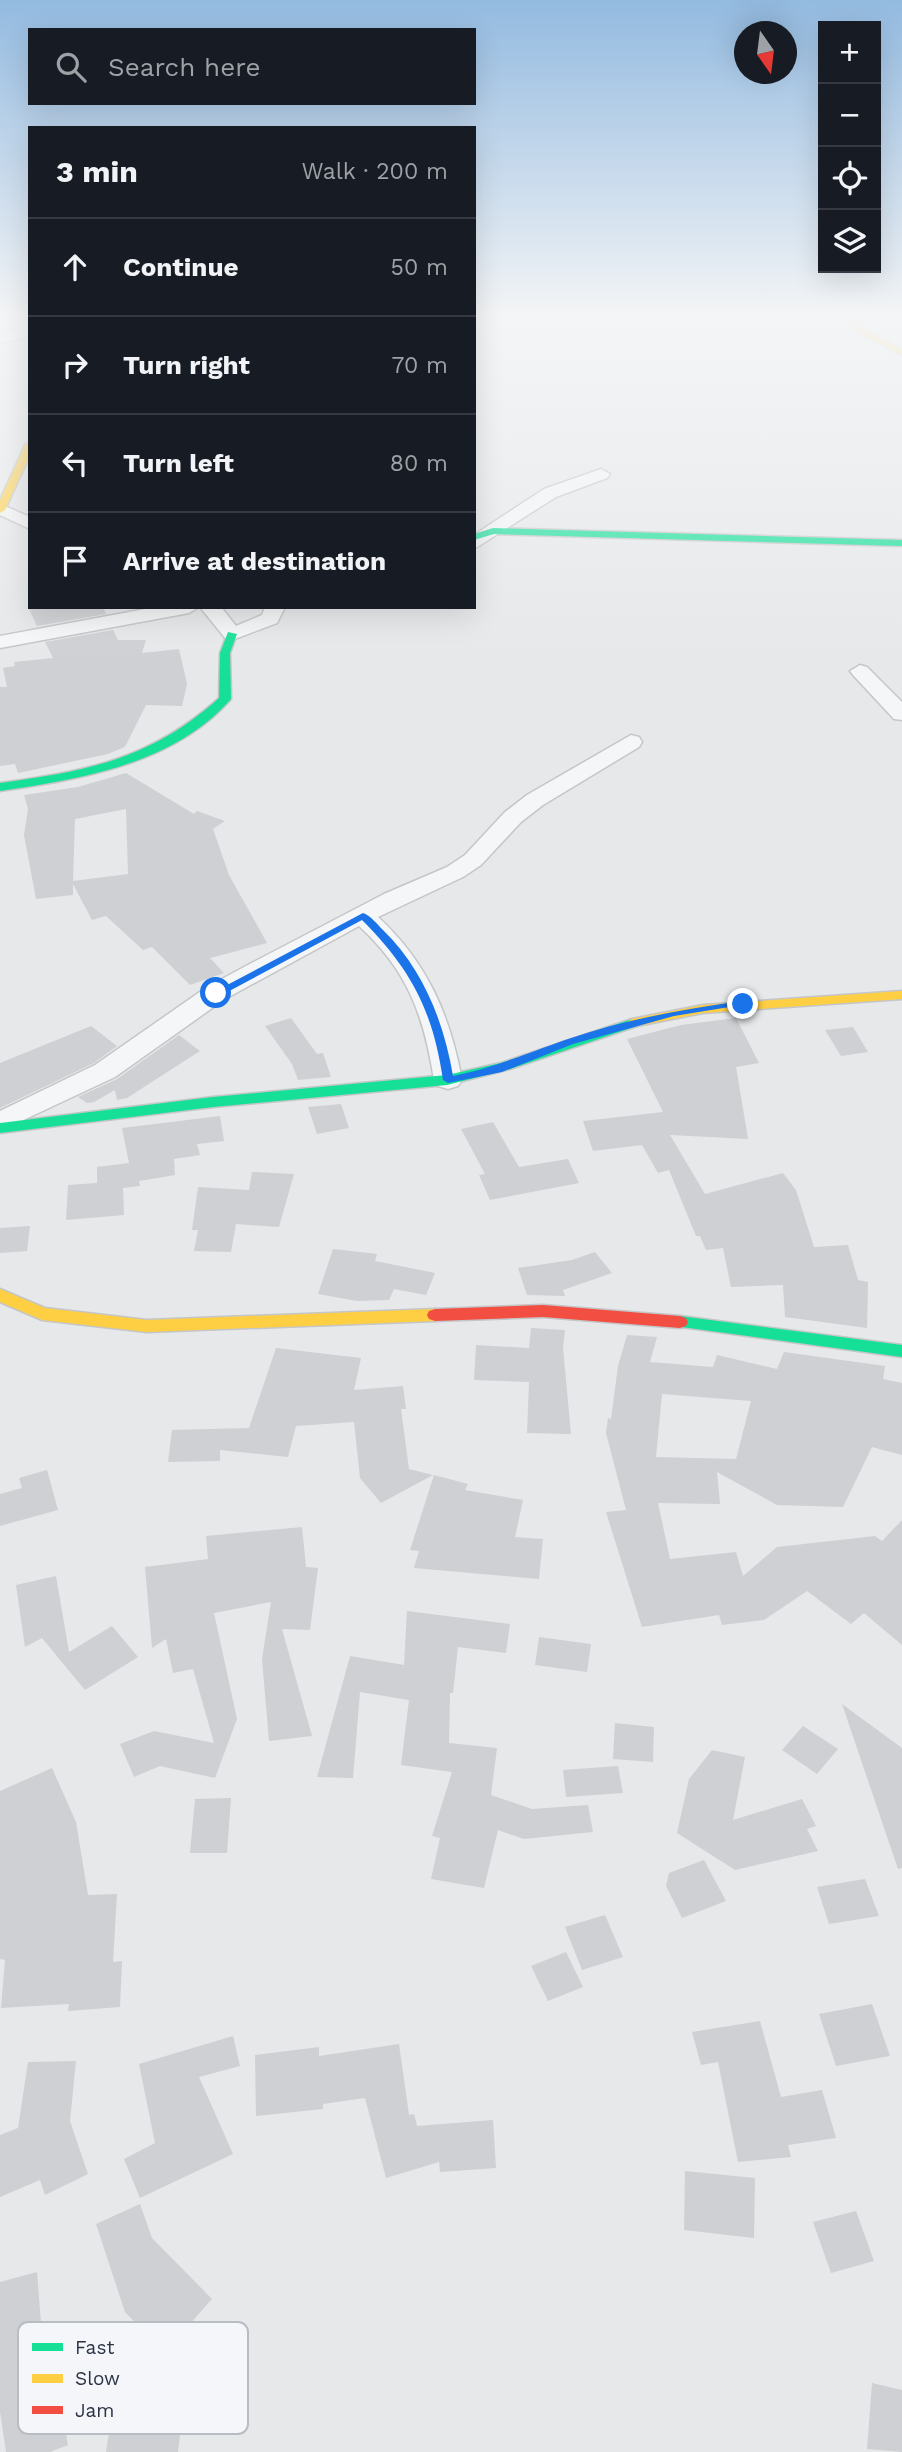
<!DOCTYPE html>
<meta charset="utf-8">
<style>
:root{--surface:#171b24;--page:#242831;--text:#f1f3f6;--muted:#9ea1a6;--line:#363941}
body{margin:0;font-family:"Work Sans",sans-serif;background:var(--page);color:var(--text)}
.controls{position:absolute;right:21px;top:21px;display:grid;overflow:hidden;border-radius:0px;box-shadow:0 7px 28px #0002}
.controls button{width:63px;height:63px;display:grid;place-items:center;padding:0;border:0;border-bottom:2px solid var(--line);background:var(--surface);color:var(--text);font:35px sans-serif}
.compass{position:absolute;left:734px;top:21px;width:63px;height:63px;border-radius:50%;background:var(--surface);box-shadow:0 7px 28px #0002;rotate:166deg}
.stop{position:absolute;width:21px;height:21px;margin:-16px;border:5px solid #1a73e8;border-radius:50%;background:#fff}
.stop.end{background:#1a73e8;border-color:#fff;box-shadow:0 2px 7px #0008}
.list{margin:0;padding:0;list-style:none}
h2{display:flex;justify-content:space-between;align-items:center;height:91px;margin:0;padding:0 28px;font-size:30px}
h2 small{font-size:23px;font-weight:400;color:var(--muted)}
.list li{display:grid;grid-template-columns:46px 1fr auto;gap:21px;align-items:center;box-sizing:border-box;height:98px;padding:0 28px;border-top:2px solid var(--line)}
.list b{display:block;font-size:26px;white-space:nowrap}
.list em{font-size:23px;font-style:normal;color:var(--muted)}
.icon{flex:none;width:38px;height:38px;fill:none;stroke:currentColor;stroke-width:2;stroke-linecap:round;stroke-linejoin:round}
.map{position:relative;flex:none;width:902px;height:2452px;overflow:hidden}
.search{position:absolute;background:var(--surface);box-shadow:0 7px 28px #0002;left:28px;top:28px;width:448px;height:77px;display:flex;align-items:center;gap:18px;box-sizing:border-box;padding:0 24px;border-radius:0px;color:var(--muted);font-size:26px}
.panel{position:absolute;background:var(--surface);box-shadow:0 7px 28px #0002;left:28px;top:126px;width:448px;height:483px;border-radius:0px}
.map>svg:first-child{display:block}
.building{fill:#ced0d3;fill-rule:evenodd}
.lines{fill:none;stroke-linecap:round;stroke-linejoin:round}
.street-casing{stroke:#c4c6c8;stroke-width:3}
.fast-casing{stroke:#c4c6c8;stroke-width:3}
.slow-casing{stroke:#c4c6c8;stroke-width:3}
.jam-casing{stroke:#c4c6c8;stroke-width:3}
.street{fill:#f5f6f7;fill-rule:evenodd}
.fast{fill:#16e098;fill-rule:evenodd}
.slow{fill:#ffcf43;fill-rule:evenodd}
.jam{fill:#f24e42;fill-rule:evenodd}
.route{fill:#1a73e8}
.key{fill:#f4f6f9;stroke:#b8bcc3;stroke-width:2}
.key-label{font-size:19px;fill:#2b3445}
</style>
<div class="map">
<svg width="902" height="2452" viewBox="0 0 902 2452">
<rect width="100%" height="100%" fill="#e6e8ea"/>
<g class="building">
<path d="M28 607H103L106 614 37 626Z"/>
<path d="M113 630 118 640H146L142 653 179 649 187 684 182 706 146 705 125 747 108 754 18 773 15 764 0 766V687H7L3 668 15 666 14 662 53 658 45 642Z"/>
<path d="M126 773 194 814 197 811 225 821 213 829 229 875 267 943 210 958 224 973 190 985 152 947 143 950 106 916 92 920 73 884V895L36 899 24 835 28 809 24 795 78 787ZM126 809 128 874 73 881 75 819Z"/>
<path d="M291 1018 317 1054 323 1053 331 1077 298 1080 292 1064 265 1026Z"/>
<path d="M736 1018 759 1063 736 1067 748 1139 670 1135 705 1194 783 1173 796 1190 814 1247 848 1245 858 1280 868 1282 867 1328 785 1317 783 1285 731 1287 723 1248 706 1250 700 1236H696L669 1170 658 1173 642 1145 593 1151 583 1121 663 1112 627 1039 681 1025Z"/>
<path d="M91 1026 117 1046 94 1063 0 1108V1063Z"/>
<path d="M853 1027 868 1052 841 1056 825 1030Z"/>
<path d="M179 1035 200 1051 127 1098 117 1100 115 1090 94 1102 87 1103 78 1097 117 1079Z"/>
<path d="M341 1104 349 1128 317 1134 308 1107Z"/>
<path d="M220 1116 224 1141 197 1144 200 1155 174 1159 175 1175 139 1181 140 1186 123 1188 124 1215 66 1220 68 1185 97 1183V1167L129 1163 122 1128Z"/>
<path d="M493 1122 519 1167 568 1159 579 1183 490 1200 479 1175 485 1174 461 1129Z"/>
<path d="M252 1172 294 1174 279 1227 236 1224 231 1252 194 1251 198 1230H192L198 1187 249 1190Z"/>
<path d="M30 1226 27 1251 0 1253V1228Z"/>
<path d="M333 1249 377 1254 375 1261 435 1273 426 1295 394 1289 389 1300 357 1301 318 1294Z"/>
<path d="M595 1252 612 1273 563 1290 565 1296 527 1295 518 1268 572 1260Z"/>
<path d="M531 1328 565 1330 563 1348 571 1434 527 1433 529 1382 474 1380 476 1345 529 1348Z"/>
<path d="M627 1335 657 1337 650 1362 713 1367 717 1355 777 1369 784 1352 885 1366 883 1379 902 1383V1455L872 1447 843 1507 777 1505 717 1472 720 1504 658 1503 670 1559 736 1552 743 1576 777 1547 875 1536 882 1541 902 1520V1645L864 1613 851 1624 807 1591 764 1620 722 1625 719 1615 642 1627 606 1512 626 1510 606 1433 608 1418 611 1419 618 1366ZM662 1394 751 1401 736 1459 656 1457Z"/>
<path d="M276 1348 361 1358 354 1390 403 1386 406 1409H401L409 1469 433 1475 381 1503 360 1478 354 1422 296 1426 288 1457 220 1450V1461L168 1462 172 1430 249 1428Z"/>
<path d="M47 1470 58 1510 0 1526V1494L22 1488 19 1478Z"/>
<path d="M434 1475 468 1484 465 1490 523 1500 515 1537 543 1539 539 1579 414 1568 419 1551 410 1550Z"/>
<path d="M302 1527 306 1567 318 1568 310 1630 282 1629 312 1736 269 1741 262 1659 271 1602 214 1613 237 1719 215 1778 160 1766 134 1777 120 1744 154 1731 214 1743 193 1669 173 1673 166 1639 152 1648 145 1567 208 1559 206 1536Z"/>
<path d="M56 1576 69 1652 112 1626 138 1657 85 1690 42 1638 25 1647 16 1585Z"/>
<path d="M407 1611 510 1624 506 1653 458 1647 453 1693H450L449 1743 497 1748 491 1795 532 1809 588 1805 593 1832 524 1839 498 1830 484 1888 431 1879 440 1838 432 1836 452 1772 401 1765 409 1700 360 1692 353 1778 317 1777 350 1656 404 1665Z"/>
<path d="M539 1637 591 1644 587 1672 535 1665Z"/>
<path d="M842 1704 902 1748V1868L898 1869Z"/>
<path d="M615 1723 654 1727 653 1762 613 1759Z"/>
<path d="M803 1726 838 1749 817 1774 782 1750Z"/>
<path d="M712 1750 745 1757 733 1820 802 1799 816 1826 807 1829 818 1851 735 1870 677 1833 689 1779Z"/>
<path d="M618 1766 623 1793 566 1797 563 1770Z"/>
<path d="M52 1768 76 1822 88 1895 117 1894 113 1962 122 1961 120 2007 68 2011 69 2004 1 2008 5 1960 0 1959V1791Z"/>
<path d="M231 1798 227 1853H190L195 1799Z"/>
<path d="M704 1860 726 1901 682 1918 666 1886 669 1873Z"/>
<path d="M865 1879 879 1916 829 1924 817 1887Z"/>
<path d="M605 1915 623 1957 582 1970 565 1927Z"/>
<path d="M566 1952 583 1987 548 2001 531 1966Z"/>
<path d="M872 2004 890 2056 836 2066 819 2014Z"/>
<path d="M760 2021 781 2097 822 2090 836 2138 788 2145 791 2157 738 2162 718 2062 701 2065 692 2032Z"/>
<path d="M233 2036 240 2066 199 2077 233 2154 140 2198 124 2159 155 2143 139 2064Z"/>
<path d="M399 2044 409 2115 414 2114 417 2126 493 2120 496 2168 440 2172 439 2162 386 2178 365 2098 323 2104V2109L256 2116 255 2055 319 2047V2056Z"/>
<path d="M76 2061 70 2121 88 2174 45 2195 40 2180 0 2197V2135L18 2128 28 2062Z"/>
<path d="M685 2171 755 2178 754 2238 684 2230Z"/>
<path d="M140 2204 152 2238 212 2299 164 2353 125 2312 96 2224Z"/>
<path d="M856 2211 874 2261 831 2273 813 2222Z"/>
<path d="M37 2272 45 2375 55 2372 68 2445 50 2452H6L0 2412V2282Z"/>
<path d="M872 2383 902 2390V2452L867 2449Z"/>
<path d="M112 2414 182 2418 178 2452H106Z"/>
</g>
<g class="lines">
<g class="street-casing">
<g id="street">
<path d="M30 327V337L0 343V333Z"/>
<path d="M601 469 610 474 607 478 556 497 474 549V535L544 489Z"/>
<path d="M0 504 30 517V529L0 515Z"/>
<path d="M156 607H199L189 613 0 648V636Z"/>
<path d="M200 607H221L236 626 262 615 265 607H285L277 623 232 640 225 638Z"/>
<path d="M860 665 867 667 902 702V720L894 719 853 675 850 671Z"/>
<path d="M631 735 639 737 642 742 639 747 543 805 521 822 481 865 463 877 378 917C427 962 450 1015 462 1080L458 1086 448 1089 438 1086 434 1080C424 1016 408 971 359 926L225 999 115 1077 0 1131V1111L95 1065 207 987 246 966 384 894 447 867 465 855 505 812 527 795Z"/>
</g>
</g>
<g class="fast-casing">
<g id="fast">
<path d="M493 528 902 540V546L494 534 474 540V534Z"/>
<path d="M228 632 237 634 230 653 231 699C174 764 81 779 0 791V783C88 771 151 759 219 698L220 653Z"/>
<path d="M632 1019 637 1020 639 1023 637 1026 510 1069 447 1085 213 1107 0 1133V1123L213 1097 447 1075 501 1063Z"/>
<path d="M680 1316 902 1345V1357L674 1326 672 1322 674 1318Z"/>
</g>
</g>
<g class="slow-casing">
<g id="slow">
<path d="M840 316H849L864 329 902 350V355L858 333Z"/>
<path d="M30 442V455L5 510 0 513V500L25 445Z"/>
<path d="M902 991V999L703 1013 632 1027 625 1023 632 1019 703 1005Z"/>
<path d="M0 1289 45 1308 147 1320 435 1309 441 1311 443 1315 441 1319 435 1321 147 1332 42 1320 0 1302Z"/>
</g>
</g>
<g class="jam-casing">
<path id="jam" d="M543 1305 680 1316 686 1318 688 1322 686 1326 680 1328 543 1317 435 1321 429 1319 427 1315 429 1311 435 1309Z"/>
</g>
<use href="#street" class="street"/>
<use href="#fast" class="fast"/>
<use href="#slow" class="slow"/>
<use href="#jam" class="jam"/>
</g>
<linearGradient id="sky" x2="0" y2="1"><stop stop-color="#93bae0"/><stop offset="0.48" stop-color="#f4f5f6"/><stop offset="1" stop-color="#f4f5f6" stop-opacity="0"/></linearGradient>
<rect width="902" height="660" fill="url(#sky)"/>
<path class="route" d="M363 913C371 916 377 924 383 930 423 969 444 1022 453 1076 496 1067 525 1054 565 1040 623 1020 682 1009 743 1001L748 1004 674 1016 573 1044 502 1072 448 1083 443 1080C433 1011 411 969 362 920L220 996 212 993Z"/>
<rect x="18" y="2322" width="230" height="112" rx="10" class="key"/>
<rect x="32" y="2343" width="31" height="8" fill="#16e098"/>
<rect x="32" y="2374" width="31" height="9" fill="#ffcf43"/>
<rect x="32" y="2406" width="31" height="8" fill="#f24e42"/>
<g class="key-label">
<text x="75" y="2354">Fast</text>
<text x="75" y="2385">Slow</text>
<text x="75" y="2417">Jam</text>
</g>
</svg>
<div class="controls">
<button>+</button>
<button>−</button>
<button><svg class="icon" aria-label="locate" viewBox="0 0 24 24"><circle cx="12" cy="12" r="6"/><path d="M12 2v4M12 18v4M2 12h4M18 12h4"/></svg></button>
<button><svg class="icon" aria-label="layers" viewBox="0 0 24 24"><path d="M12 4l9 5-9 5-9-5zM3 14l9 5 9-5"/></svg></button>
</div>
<svg class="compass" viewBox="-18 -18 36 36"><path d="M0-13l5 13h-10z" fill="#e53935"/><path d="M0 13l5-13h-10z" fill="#9ea1a6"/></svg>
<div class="stop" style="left:216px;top:993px"></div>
<div class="stop end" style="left:743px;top:1004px"></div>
<div class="search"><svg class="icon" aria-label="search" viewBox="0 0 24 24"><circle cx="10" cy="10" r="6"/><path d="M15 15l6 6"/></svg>Search here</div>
<section class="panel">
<h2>3 min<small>Walk · 200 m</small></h2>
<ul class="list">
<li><svg class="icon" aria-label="ahead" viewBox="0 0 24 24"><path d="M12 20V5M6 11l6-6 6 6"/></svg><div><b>Continue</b></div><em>50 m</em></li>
<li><svg class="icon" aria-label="right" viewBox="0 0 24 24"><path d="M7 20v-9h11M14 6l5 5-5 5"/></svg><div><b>Turn right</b></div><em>70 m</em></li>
<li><svg class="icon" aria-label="left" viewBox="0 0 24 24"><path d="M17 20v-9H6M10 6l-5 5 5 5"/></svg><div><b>Turn left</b></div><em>80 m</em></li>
<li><svg class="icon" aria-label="arrive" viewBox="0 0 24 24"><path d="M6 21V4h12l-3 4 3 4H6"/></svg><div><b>Arrive at destination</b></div></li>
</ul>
</section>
</div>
